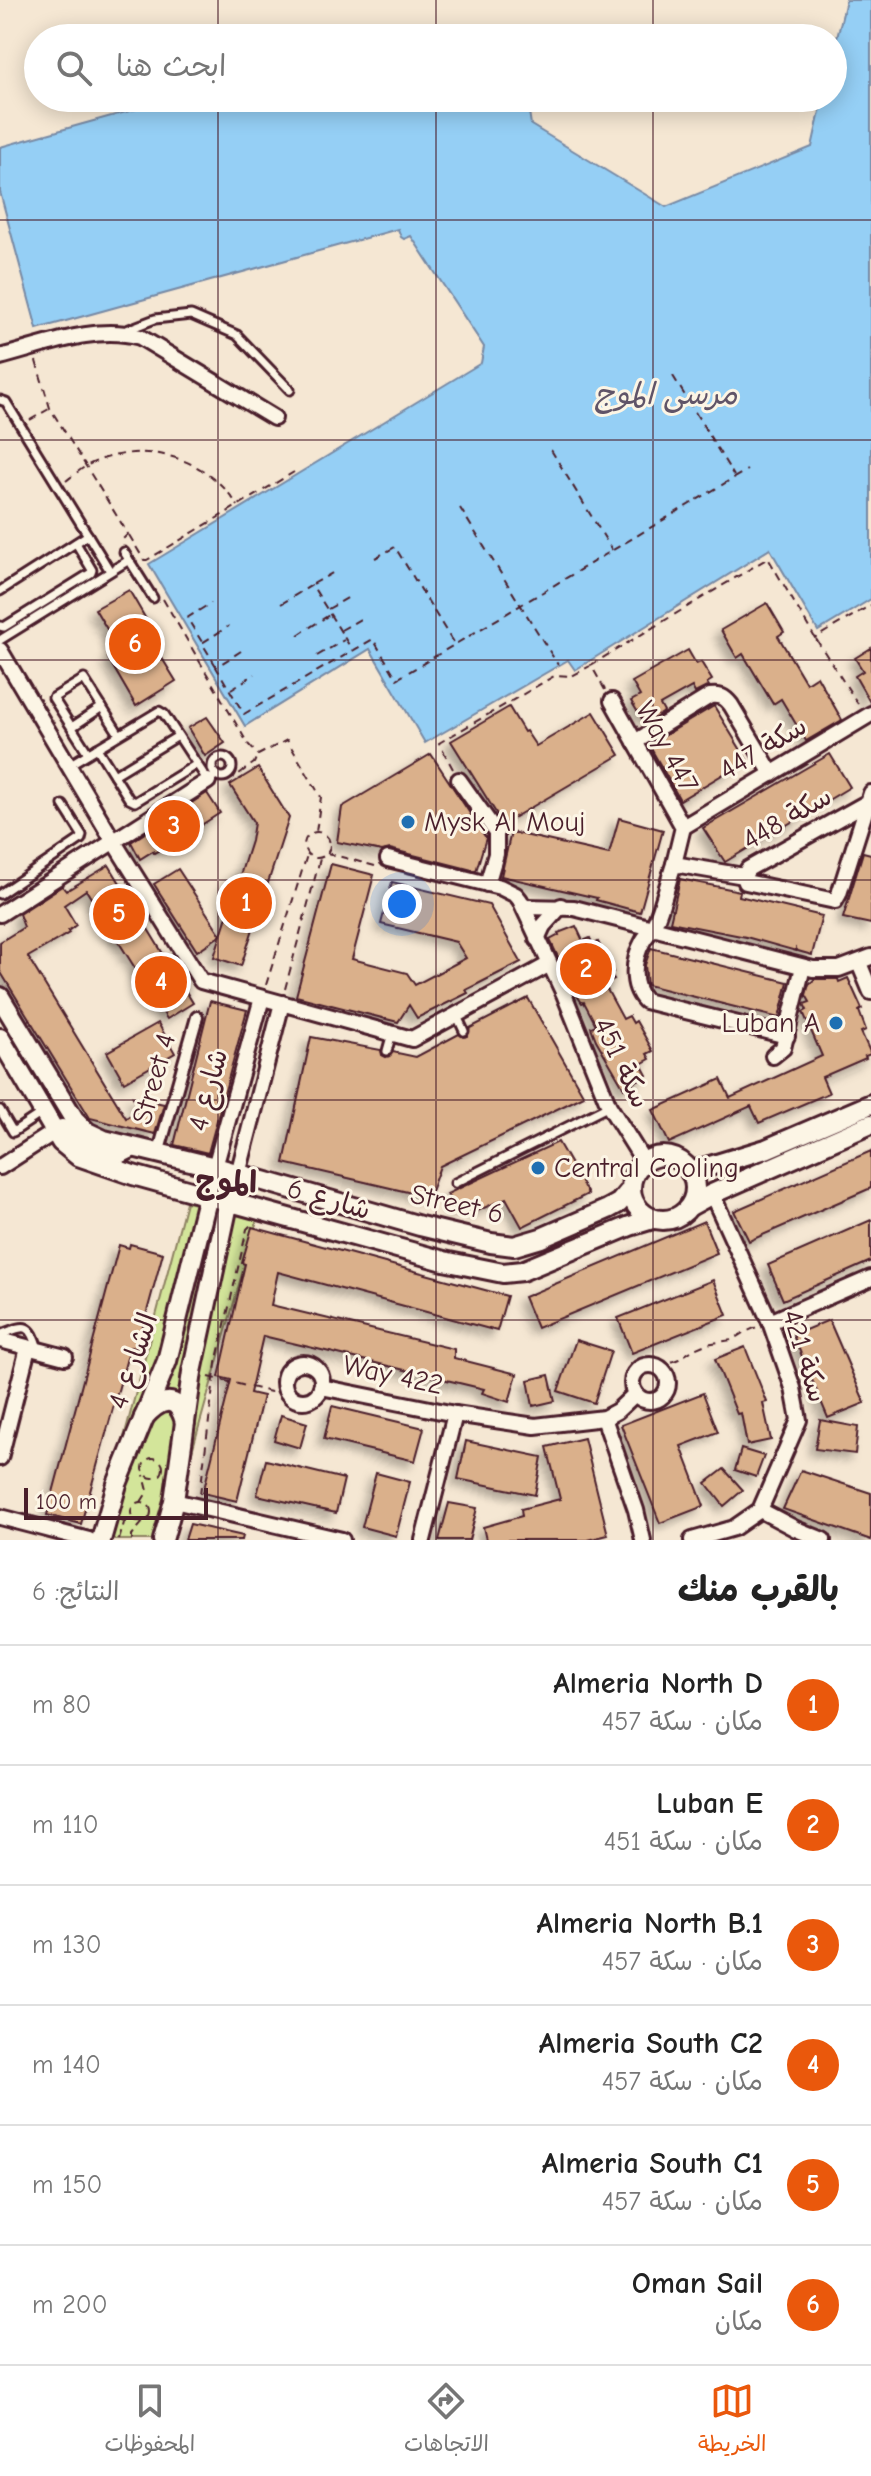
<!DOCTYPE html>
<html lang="ar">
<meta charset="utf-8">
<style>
:root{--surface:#fff;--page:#f2f2f2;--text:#222;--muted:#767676;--line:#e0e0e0;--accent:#ea580c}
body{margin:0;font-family:"Comic Neue","Playpen Sans Arabic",sans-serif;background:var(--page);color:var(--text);direction:rtl}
.scale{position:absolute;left:24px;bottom:20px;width:184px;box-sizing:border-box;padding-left:8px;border:4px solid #4a1f2b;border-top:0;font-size:22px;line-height:28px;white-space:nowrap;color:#4a1f2b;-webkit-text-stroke:6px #fcf5e5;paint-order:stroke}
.you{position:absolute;left:402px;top:904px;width:28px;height:28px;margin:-20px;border:6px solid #fff;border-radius:50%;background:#1a73e8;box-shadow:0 0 0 12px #1a73e833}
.badge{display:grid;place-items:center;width:52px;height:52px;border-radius:50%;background:var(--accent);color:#fff;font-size:26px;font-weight:700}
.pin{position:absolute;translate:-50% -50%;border:4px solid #fff;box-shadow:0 2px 8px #0006}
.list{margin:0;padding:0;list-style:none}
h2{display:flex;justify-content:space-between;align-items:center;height:104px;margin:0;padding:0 32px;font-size:34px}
h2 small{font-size:26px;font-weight:400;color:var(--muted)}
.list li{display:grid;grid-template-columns:52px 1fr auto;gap:24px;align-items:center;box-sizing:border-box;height:120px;padding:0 32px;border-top:2px solid var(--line)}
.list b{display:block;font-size:30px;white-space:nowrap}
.list p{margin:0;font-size:26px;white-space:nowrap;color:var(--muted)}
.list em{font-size:26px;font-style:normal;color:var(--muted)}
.icon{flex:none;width:44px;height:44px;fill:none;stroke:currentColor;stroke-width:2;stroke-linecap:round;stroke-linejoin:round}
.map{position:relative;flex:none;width:871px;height:1540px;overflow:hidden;direction:ltr}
.search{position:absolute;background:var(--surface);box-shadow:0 4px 20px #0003;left:24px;right:24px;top:24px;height:88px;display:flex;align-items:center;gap:20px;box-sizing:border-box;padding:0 28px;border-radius:44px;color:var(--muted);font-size:30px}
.sheet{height:824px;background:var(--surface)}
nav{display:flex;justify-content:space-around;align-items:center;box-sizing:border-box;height:112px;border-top:2px solid var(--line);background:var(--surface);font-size:22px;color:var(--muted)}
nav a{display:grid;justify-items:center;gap:4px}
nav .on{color:var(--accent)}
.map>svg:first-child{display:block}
.green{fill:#d3e59a;stroke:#8e8262;stroke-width:2}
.water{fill:#95cff5;stroke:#7789a4;stroke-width:2}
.building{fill:#dab08b;stroke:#4a1f2b;stroke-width:2;filter:url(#shadow)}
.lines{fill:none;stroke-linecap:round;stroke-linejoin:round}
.service-casing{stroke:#4a1f2b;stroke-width:13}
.pedestrian-casing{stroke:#4a1f2b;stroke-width:16}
.minor-casing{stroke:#4a1f2b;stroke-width:20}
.tertiary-casing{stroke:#4a1f2b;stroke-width:24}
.path{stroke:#4a1f2b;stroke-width:2;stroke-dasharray:8 6;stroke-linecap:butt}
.service{stroke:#fcf5e5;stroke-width:7}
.pedestrian{stroke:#fcf5e5;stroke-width:10}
.minor{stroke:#fcf5e5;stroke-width:14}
.tertiary{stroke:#fcf5e5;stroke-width:18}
.grid{fill:none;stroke:#4a1f2b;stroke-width:2;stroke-opacity:0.55}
.poi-dot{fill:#1f6fb2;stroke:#fcf5e5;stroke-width:3}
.labels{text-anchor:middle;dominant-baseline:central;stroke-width:6;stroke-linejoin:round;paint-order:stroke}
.street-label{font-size:28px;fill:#4a1f2b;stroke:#fcf5e5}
.poi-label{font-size:28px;fill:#4a1f2b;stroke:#fcf5e5;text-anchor:start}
.water-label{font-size:30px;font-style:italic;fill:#605468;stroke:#fcf5e5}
.neighbourhood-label{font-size:30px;font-weight:bold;fill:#4a1f2b;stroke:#fcf5e5}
</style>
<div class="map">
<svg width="871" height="1540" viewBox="0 0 871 1540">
<defs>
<filter id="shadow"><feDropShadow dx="-6" dy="6" stdDeviation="4" flood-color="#0004"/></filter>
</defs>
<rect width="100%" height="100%" fill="#f5e7d3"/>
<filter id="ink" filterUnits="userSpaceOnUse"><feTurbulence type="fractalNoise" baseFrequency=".0125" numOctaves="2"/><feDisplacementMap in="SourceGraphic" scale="16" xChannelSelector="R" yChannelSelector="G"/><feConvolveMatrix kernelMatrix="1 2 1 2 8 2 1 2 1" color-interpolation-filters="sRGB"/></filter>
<g filter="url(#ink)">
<path class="green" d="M186 1202 258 1217 167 1540H97Z"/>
<path class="water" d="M846 0H871V599L818 631 770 549 575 670 568 660 425 743 370 649 245 726 149 564 481 363 484 347 411 236 404 239 401 237 398 229 37 329 0 192V147L176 98H527L531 125 666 207 812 147 823 98H833V55Z"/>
<g class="building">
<path d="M129 590 154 633 149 637 176 681 136 706 108 658 120 651 95 609Z"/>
<path d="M767 603 784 632 778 636 806 683 817 676 842 720 806 741 781 699 773 704 743 654 737 658 721 630Z"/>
<path d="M871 648V704L855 676 863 671 855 658Z"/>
<path d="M688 650 696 664 701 662 712 680 707 683 709 686 695 693 692 687 660 705 664 712 650 721 648 716 642 719 631 701 640 696 632 682Z"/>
<path d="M714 706 747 760 680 800 649 745Z"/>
<path d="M509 707 524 732 526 731 536 746 594 712 620 755 503 824 451 741Z"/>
<path d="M207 717 225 743 205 756 188 728Z"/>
<path d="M431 754 486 838 476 871 390 849 382 851 337 842 342 807Z"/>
<path d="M830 754 850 787 725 862 703 828Z"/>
<path d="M258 768 289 818 241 966 214 957 251 841 254 823 230 785Z"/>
<path d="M207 793 220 813 164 849 163 848 154 853 153 851 140 859 131 842Z"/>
<path d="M619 818 663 830 640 912 596 900 597 898 501 876 511 832 609 854Z"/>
<path d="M863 852 871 854V924L843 918Z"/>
<path d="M331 864 374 875 352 959 407 973 415 985 466 958 456 942 381 924 392 882 489 905 521 962 466 990 468 993 417 1018 409 1005 398 1022 296 996Z"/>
<path d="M109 865 193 1003 167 1019 86 890 64 905 76 925 68 931 69 933 28 957 126 1118 140 1109 133 1097 164 1104 155 1134 90 1118 0 971V942L24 927 19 914 62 886 66 891Z"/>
<path d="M178 869 221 935 197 951 154 884Z"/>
<path d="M680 879 740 891 739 896 822 916 812 955 798 951 796 949V951L746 937 670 922Z"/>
<path d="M576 926 583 941 590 938 593 945 598 942 613 972 610 973 614 979 604 984 623 1019 629 1016 633 1023 636 1021 653 1051 647 1054 650 1059 641 1064 647 1075 624 1088 596 1040 591 1027 596 1025 584 1002 582 1003 574 991 550 940 559 935 558 933Z"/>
<path d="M651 948 788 982 779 1018 647 985 645 965Z"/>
<path d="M848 978 862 1009 859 1011 866 1030 861 1032 871 1054 865 1056 866 1058 822 1077 829 1093 759 1123 751 1106 669 1143 653 1110 721 1079 730 1098 822 1056 803 1012 807 1010 804 1004 810 1002 806 995 809 984 815 979H838L839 982Z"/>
<path d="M528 998 584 1096 440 1166 429 1197 284 1163 311 1037 381 1050 382 1055 386 1057 393 1052 416 1057 459 1034 463 1037 467 1036 470 1028Z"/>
<path d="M210 1001 247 1010 208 1153 174 1145Z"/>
<path d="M158 1023 175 1053 124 1082 107 1052Z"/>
<path d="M558 1142 588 1194 522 1227 506 1198 475 1212 470 1206 455 1211 447 1194Z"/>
<path d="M871 1151V1188L749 1241 734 1211Z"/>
<path d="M871 1220V1261L783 1300 768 1265Z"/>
<path d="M704 1221 717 1253 537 1328 524 1297Z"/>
<path d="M252 1227 507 1296 497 1331 278 1272 271 1305 454 1349V1358L517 1374 509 1402 482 1393 484 1389 263 1336 250 1393 263 1396 237 1501 203 1493 231 1380 219 1377 245 1264 242 1263Z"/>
<path d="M130 1244 163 1253 137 1348 130 1347 81 1524 47 1515 119 1245 129 1248Z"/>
<path d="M713 1280 727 1315 632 1353 618 1318Z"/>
<path d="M829 1320 865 1403 828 1418 793 1335Z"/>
<path d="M576 1340 611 1351 594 1403 558 1391Z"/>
<path d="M745 1347 767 1402 763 1403 771 1440 747 1445 741 1413 737 1414 715 1359Z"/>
<path d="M549 1375 555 1401 533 1406 528 1380Z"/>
<path d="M703 1393 718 1432 681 1446 704 1506 660 1523 621 1425Z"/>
<path d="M332 1406 424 1428 415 1461 324 1439Z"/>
<path d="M281 1415 307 1423 300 1448 274 1440Z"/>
<path d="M820 1420 858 1427 855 1454 815 1449Z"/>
<path d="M584 1438 608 1535 588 1540H486L483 1527 522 1516 521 1509 560 1499 547 1447Z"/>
<path d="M466 1441 542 1457 535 1495 458 1479Z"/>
<path d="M741 1449 764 1456 756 1477 735 1470Z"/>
<path d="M266 1460 344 1479 336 1513 257 1495Z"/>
<path d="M724 1469 743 1490 724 1506 706 1483Z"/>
<path d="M801 1470 871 1493V1540L783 1509Z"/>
<path d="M376 1473 410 1482 396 1536 362 1527Z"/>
<path d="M449 1503 477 1508 469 1540H439Z"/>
<path d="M190 1524 243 1536 242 1540H185Z"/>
</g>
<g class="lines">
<g class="service-casing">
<g id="service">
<path d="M124 331 155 319 191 315 237 335 290 390"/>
<path d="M0 400 6 402 110 571"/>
<path d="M124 552 153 598"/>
<path d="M0 591 88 535"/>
<path d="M0 626 4 627 91 573 92 570 76 543"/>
<path d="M0 640 129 560"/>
<path d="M72 727 102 707"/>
<path d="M97 748 129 799 135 802 197 764"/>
<path d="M88 753 53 698 84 679 119 734"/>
<circle cx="222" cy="767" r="10"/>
<path d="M69 765 159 711 164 714 208 781 216 775"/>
<path d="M114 775 178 736"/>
<path d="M0 894 81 839 82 835 63 805"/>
<path d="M457 1016 464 1031"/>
<path d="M387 1051 392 1033"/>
<path d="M0 1110 13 1132 43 1112"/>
<path d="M455 1183 609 1106"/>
<path d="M0 1335C24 1326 30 1320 38 1349"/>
</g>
</g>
<g class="pedestrian-casing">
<path id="pedestrian" d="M158 1154 197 1017"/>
</g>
<g class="minor-casing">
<g id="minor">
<path d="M0 357C44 346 95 324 140 337L274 418"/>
<path d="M0 650 114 842 201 981 412 1039 548 965"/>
<path d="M612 701 683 827 674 864"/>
<path d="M635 742 710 696C720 695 724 696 731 705L772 774"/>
<path d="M459 780 496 832V854L487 884"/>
<path d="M868 802 748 869 744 876 746 882 835 901 839 894 871 793"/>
<path d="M683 827 871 714"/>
<path d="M388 859 500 887 516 895 520 900 564 994 609 1106 644 1162"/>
<path d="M744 876 674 864C667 884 663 906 654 925 652 931 646 935 643 941 633 959 630 985 645 1001L787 1036"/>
<path d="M525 907 574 908 813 969H839L871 957"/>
<path d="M0 914 208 781"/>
<path d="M537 939 543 926 561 906"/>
<path d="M859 963 871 992"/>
<path d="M773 1056 783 1048 803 967"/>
<path d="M0 1167 62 1127 69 1129 80 1141 122 1155 136 1148"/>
<path d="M215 1167 262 998"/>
<path d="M238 1174 282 1003"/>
<path d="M770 1322 871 1278"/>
<path d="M0 1340 65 1357"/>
<circle cx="303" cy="1382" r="19"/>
<circle cx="650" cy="1383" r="18"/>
<path d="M321 1387 455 1414 535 1426 604 1418 617 1411 635 1394"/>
<path d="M604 1418 636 1510 643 1540"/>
<path d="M0 1458 28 1348"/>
<path d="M174 1501 342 1540"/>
<path d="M760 1510 796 1529 823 1540"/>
<path d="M0 1517 89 1540"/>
<path d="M423 1540 455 1414"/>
<path d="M692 1540 734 1528 760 1510 799 1420 793 1388 770 1322 712 1194"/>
</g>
</g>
<g class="tertiary-casing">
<g id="tertiary">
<path d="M0 997 74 1119 87 1132 104 1140 215 1167 420 1226 491 1243 514 1246 541 1238 608 1209 619 1203 630 1190"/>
<path d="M0 1038 61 1142 78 1156 133 1175 444 1261 503 1273 522 1271 630 1226 653 1219"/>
<circle cx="663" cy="1188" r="32"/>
<path d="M690 1172 766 1149 871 1104"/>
<path d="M690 1206 712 1194 871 1124"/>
<path d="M144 1417C161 1399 177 1393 185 1422"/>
<path d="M101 1540 117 1484 167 1361 215 1167"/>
<path d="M163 1540 174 1501 192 1372 229 1200 238 1174"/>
</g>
</g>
<g class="path">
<path d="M36 361 50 408 128 534 119 543"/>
<path d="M673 376 734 476"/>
<path d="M30 420 49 409"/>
<path d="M551 450 612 550"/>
<path d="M66 481C75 474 85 465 97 461 149 441 208 458 238 506"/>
<path d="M460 508 558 665"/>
<path d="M129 535 144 560H147L294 472"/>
<path d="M375 558 395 547 454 644"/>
<path d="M313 584 334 572"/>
<path d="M163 599 248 744 258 755 287 740 321 797 316 832"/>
<path d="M281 604 312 585 352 650"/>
<path d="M328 609 349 597"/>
<path d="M341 630 362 618"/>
<path d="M298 635 329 615"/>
<path d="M816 639 858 704"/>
<path d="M202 642 187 618 211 603"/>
<path d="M241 651 216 667 244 714 373 639 397 679 747 470"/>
<path d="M317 656 344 640"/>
<path d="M216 666 202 643 229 626"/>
<path d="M231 689 255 674"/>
<path d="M605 690 591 665 768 558 815 638 871 605"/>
<path d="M453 769 439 743 556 675 572 676 590 666"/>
<path d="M229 775 232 779 254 763 257 756"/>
<circle cx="317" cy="845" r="13"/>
<path d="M327 853 375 866"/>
<path d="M266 985 307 855"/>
<path d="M285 989 320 859"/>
<path d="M659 1367 679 1359 694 1349 706 1344 732 1340 743 1333 757 1327"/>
<path d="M209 1377 271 1392 287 1391"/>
<circle cx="153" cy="1468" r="10"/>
<path d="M200 1494 216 1363 247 1229 252 1224"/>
<path d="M141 1502 148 1491 144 1475"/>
<circle cx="141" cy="1512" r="10"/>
<path d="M121 1521 125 1522 131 1515"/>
<path d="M119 1540 124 1523"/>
<path d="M132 1540V1535L143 1522"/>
</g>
<use href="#service" class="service"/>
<use href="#pedestrian" class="pedestrian"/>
<use href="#minor" class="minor"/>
<use href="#tertiary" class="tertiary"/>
</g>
</g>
<path class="grid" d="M218 0V38M436 0V38M653 0V38M218 98V1540M436 98V1540M653 98V1540M0 220H871M0 440H871M0 660H871M0 880H871M0 1100H871M0 1320H871"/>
<g class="poi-dot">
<circle cx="408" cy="822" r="8"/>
<circle cx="836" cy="1023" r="8"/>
<circle cx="538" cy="1168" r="8"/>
</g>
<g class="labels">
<g class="street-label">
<text transform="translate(667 747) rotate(61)">Way 447</text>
<text transform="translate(763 748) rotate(-31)">سكة 447</text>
<text transform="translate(787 818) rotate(-30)">سكة 448</text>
<text transform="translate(622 1063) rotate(65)">سكة 451</text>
<text transform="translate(154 1079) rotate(-74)">Street 4</text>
<text transform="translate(208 1090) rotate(-75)">شارع 4</text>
<text transform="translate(329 1199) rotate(16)">شارع 6</text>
<text transform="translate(457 1204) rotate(13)">Street 6</text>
<text transform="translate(805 1356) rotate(73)">سكة 421</text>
<text transform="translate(133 1361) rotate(-71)">الشارع 4</text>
<text transform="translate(393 1375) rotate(12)">Way 422</text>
</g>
<g class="poi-label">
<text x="424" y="822">Mysk Al Mouj</text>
<text x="820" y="1023" text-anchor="end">Luban A</text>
<text x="554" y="1168">Central Cooling</text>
</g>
<g class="water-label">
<text x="666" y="394">مرسى الموج</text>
</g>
<g class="neighbourhood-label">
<text x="226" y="1182">الموج</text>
</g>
</g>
</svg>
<div class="scale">100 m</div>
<div class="you"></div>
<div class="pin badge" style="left:246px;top:903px">1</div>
<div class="pin badge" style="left:586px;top:969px">2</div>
<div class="pin badge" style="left:174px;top:826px">3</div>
<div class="pin badge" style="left:161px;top:982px">4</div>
<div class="pin badge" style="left:119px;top:914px">5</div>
<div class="pin badge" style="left:135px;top:644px">6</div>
<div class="search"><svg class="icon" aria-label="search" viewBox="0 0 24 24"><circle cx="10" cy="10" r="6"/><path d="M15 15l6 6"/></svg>ابحث هنا</div>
</div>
<section class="sheet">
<h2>بالقرب منك<small>النتائج: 6</small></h2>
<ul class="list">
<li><span class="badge">1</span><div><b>Almeria North D</b><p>مكان · سكة 457</p></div><em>80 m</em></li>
<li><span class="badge">2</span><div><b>Luban E</b><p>مكان · سكة 451</p></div><em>110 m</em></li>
<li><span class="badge">3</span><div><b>Almeria North B.1</b><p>مكان · سكة 457</p></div><em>130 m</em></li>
<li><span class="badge">4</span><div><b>Almeria South C2</b><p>مكان · سكة 457</p></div><em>140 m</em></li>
<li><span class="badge">5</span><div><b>Almeria South C1</b><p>مكان · سكة 457</p></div><em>150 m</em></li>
<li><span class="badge">6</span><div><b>Oman Sail</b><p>مكان</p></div><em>200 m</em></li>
</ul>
</section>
<nav>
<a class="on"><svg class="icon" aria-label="map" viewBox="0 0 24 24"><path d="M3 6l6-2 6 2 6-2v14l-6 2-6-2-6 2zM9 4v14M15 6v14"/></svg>الخريطة</a>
<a><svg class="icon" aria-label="directions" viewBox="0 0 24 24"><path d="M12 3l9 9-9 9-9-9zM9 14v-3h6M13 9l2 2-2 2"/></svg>الاتجاهات</a>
<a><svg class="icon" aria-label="saved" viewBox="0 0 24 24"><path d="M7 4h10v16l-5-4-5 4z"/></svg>المحفوظات</a>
</nav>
